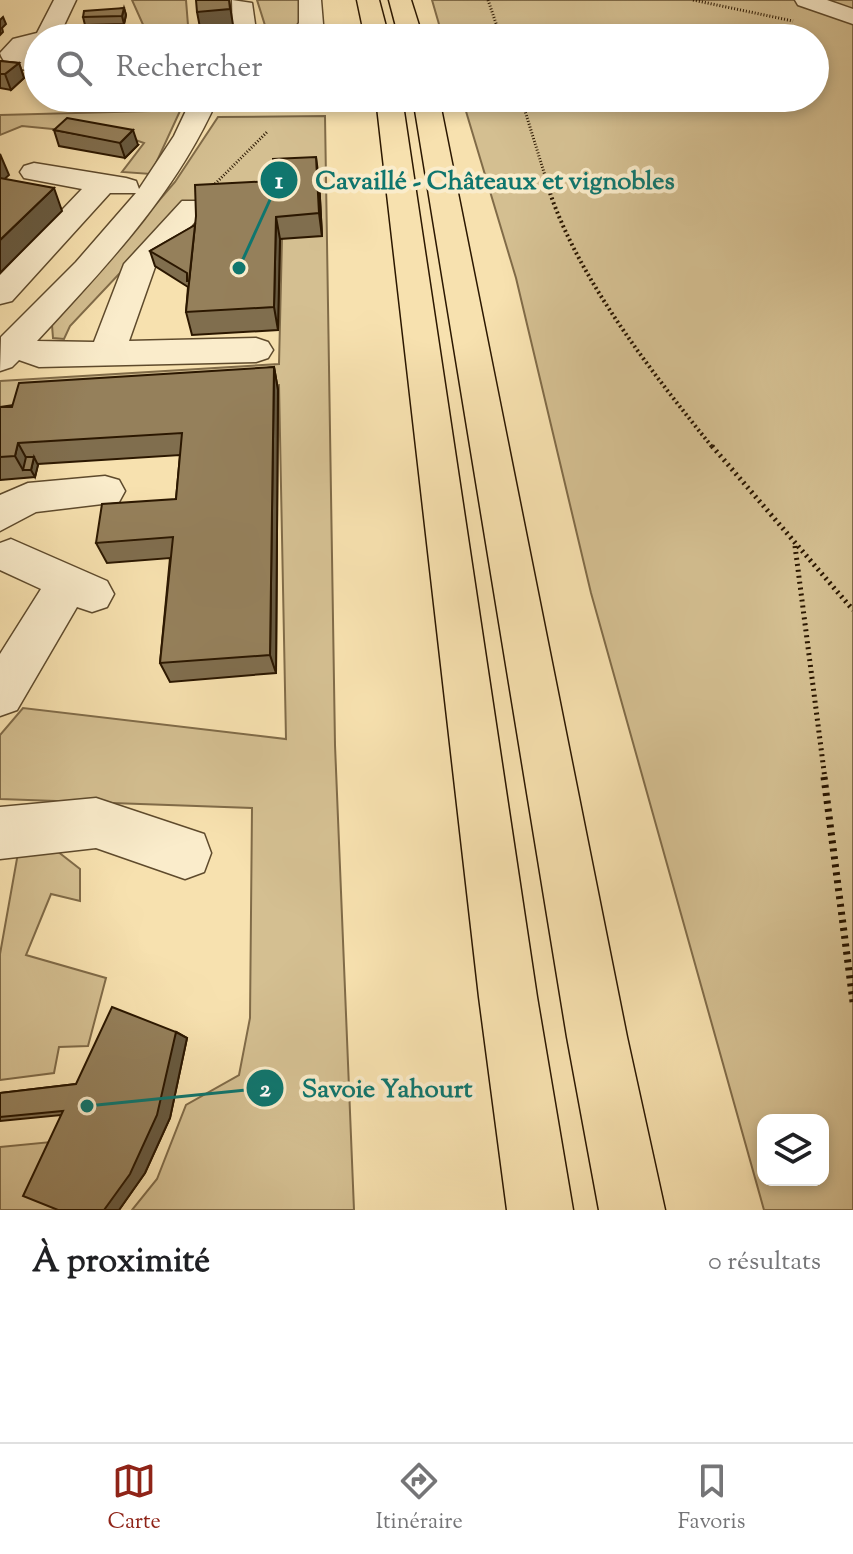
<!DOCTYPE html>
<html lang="fr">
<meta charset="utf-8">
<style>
:root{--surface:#fff;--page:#f6f6f6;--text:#202124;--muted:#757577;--line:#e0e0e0;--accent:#8f2418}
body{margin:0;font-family:"Sorts Mill Goudy",serif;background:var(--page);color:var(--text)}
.controls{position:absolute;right:24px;bottom:24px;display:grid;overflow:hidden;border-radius:16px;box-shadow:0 4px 12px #0003}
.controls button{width:72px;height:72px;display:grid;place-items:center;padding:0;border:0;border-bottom:2px solid var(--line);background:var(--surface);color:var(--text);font:40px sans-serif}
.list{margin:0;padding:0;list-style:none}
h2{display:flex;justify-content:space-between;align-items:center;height:104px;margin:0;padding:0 32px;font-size:34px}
h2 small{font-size:26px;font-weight:400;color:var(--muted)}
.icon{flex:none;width:44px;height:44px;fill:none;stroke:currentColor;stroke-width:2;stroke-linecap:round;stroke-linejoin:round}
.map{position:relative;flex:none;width:853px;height:1210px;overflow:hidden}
.search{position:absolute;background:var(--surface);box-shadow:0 4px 12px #0003;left:24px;right:24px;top:24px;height:88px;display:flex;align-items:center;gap:20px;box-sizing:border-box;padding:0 28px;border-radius:44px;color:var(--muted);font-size:30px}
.sheet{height:232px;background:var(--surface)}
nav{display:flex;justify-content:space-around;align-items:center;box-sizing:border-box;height:112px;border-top:2px solid var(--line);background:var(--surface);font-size:22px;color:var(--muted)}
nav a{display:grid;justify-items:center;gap:4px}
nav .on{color:var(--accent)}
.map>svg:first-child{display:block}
.green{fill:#d4bf91;stroke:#806b48;stroke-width:2;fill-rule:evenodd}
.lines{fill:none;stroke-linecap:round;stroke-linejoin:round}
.minor-casing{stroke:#5e4a2c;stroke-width:3}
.highway-casing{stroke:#2b1700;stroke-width:3}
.path-far3{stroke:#2b1700;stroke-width:3;stroke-dasharray:1 2;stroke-linecap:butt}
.path-far2{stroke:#2b1700;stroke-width:4;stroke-dasharray:2 3;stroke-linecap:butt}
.path-far1{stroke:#2b1700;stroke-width:5;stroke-dasharray:2 4;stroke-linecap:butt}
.path{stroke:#2b1700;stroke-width:7;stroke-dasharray:3 5;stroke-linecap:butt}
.minor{fill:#faeccb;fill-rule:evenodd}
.highway{fill:#f7e1af;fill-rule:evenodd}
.wall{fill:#806e4e;stroke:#2b1700;stroke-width:2}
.shaded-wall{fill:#685a40;stroke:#2b1700;stroke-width:2}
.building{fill:#95805b;stroke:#2b1700;stroke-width:2}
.leader{fill:none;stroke:#0f766e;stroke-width:3}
.callout-dot{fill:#0f766e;stroke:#faeccb;stroke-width:3}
.mark-label{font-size:24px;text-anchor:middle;font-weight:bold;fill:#fff}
.callout-label{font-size:26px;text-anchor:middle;font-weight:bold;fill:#0f766e;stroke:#faeccb;stroke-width:8;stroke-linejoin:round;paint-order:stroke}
</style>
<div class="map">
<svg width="853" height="1210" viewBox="0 0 853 1210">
<rect width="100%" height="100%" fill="#f7e1af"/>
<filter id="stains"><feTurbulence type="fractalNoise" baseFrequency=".0025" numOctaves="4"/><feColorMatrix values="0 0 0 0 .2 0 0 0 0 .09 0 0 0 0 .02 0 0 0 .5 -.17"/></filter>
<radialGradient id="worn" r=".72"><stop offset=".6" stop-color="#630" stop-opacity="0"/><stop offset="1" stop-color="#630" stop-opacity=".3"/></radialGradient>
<g class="green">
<path d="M132 0H186L189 38H149Z"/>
<path d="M257 0H299L301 32 269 38Z"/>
<path d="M432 0H853V1210H764L591 593 516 278 462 98H815V38H443ZM763 1120H823V1180H763Z"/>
<path d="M157 98H186L151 174 122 172 144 143 124 136 22 126 0 135V115L151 111Z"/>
<path d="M325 116 335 745 354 1210H132L157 1179 186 1105 239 1075 250 1018 252 808 0 799V735L23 708 286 739 279 385 27 401 0 429V381L279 364 283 197 185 204 70 326 64 339 53 338 52 325 175 182 218 117Z"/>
<path d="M57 851 80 869V901L51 894 26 955 106 978 88 1046 59 1047 54 1073 0 1080V954L18 853Z"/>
<path d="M51 1142 69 1210H0V1147Z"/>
</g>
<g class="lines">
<g class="minor-casing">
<g id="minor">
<path d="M54 0H76L58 38H38V47L26 54 38 56V70C23 70 5 70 0 53L13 39 37 33Z"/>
<path d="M232 0 252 3 257 38H233Z"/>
<path d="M299 0H321L323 24 312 38H288L299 23Z"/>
<path d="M795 0H827L853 9V24L798 5Z"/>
<path d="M192 98H218C176 194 107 265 37 341L94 342 124 264 182 201H204L208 207 155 267 129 341 256 338 268 342 273 350 268 358 256 362 39 367 19 360 12 367 0 371 1 337 76 262 136 193H110L12 301 0 304V275L82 189 24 178 20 172 24 166 34 163 126 178 136 181 139 189 174 136Z"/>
<path d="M105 476 119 480 125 491 119 502 36 512 0 531V495L28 483Z"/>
<path d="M11 539 107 581 114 594 107 607 92 612 77 607 17 710 0 716V654L41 589 0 570V543Z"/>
<path d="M96 798 204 834 211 853 204 872 185 879 96 848 0 859V807Z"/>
</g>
</g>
<g class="highway-casing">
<g id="highway">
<path d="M357 0H379L389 38H365Z"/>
<path d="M389 0H411L423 38H399Z"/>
<path d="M376 98H402L537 997 573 1210H507L479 997Z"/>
<path d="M413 98H439L627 1037 665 1210H599L567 1037Z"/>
</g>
</g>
<g class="path-far3">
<path d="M488 0 501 38"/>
<path d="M693 0 793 21"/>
<path d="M521 98 551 195"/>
<path d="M213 186 267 132"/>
</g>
<path class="path-far2" d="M550 193C581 283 654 375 713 448"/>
<g class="path-far1">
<path d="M712 446 853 610"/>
<path d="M795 546 825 779"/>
</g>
<path class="path" d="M824 777 853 1002"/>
<use href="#minor" class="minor"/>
<use href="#highway" class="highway"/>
</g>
<g class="wall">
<path d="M124 8 126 15 124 24 85 25 83 17Z"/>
<path d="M0 61 19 63 24 78 11 90 0 88Z"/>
<path d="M54 130 138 145 125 158 59 146Z"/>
<path d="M319 180 322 236 280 239 278 330 192 335 186 312 188 287 155 266 150 251 273 181Z"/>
<path d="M274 367 278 390 276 673 170 682 160 663 170 558 107 563 96 543 176 499 180 455 38 464 35 477 0 480V407Z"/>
<path d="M176 1032 187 1038 170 1118 145 1173 119 1210H58L61 1115 0 1121V1093L76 1084Z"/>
</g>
<g class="shaded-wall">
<path d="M229 0 234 31 201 33 197 12Z"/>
<path d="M124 8 126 15 124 24 122 16Z"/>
<path d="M3 17 6 24 2 28 3 32 0 35V20Z"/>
<path d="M19 63 24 78 11 90 5 74Z"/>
<path d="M133 130 138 145 125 158 120 143Z"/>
<path d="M0 154 9 175 0 183Z"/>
<path d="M316 157 319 180 322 236 319 213Z"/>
<path d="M54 188 62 211 0 273V240Z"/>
<path d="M276 217 280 239 278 330 274 307Z"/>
<path d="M274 367 278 390 276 673 270 655Z"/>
<path d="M18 443 30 465 23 470 15 456Z"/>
<path d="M34 457 38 465 35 477 31 470Z"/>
<path d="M176 1032 187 1038 170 1118 145 1173 119 1210H104Z"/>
</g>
<g class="building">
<path d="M196 0H229L230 9 197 12Z"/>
<path d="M124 8 122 16 83 17 84 11Z"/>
<path d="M0 61 19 63 5 74H0Z"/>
<path d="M67 118 133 130 120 143 54 130Z"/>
<path d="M316 157 319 213 276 217 274 307 186 312 196 216 195 185 273 181V159Z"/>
<path d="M0 178 54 188 0 240Z"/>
<path d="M195 225 189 281H187V273L150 251Z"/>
<path d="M274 367 270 655 160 663 173 537 96 543 102 504 176 499 182 433 18 443 15 456 0 457V407H12L19 383Z"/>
<path d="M26 457H34L31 470H23Z"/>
<path d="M112 1007 176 1032 157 1115 130 1174 104 1210H58L23 1196 63 1111 0 1117V1093L76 1084Z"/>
</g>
<path class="leader" d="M239 268L279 180M87 1106L265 1088"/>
<g class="callout-dot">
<circle cx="239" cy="268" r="8"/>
<circle cx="87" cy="1106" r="8"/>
<circle cx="279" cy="180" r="20"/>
<circle cx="265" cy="1088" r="20"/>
</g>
<g class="mark-label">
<text x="279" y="188">1</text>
<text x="265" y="1096">2</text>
</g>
<g class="callout-label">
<text x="495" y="189">Cavaillé - Châteaux et vignobles</text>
<text x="387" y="1097">Savoie Yahourt</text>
</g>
<rect width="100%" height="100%" filter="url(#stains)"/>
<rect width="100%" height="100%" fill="url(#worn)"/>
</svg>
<div class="controls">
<button><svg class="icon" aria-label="layers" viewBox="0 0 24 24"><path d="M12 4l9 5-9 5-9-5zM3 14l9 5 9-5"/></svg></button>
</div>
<div class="search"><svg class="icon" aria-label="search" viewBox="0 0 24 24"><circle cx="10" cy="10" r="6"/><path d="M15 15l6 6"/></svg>Rechercher</div>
</div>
<section class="sheet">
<h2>À proximité<small>0 résultats</small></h2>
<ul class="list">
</ul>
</section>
<nav>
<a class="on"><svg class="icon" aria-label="map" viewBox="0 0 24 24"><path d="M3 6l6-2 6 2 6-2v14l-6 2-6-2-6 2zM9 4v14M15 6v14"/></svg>Carte</a>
<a><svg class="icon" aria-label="directions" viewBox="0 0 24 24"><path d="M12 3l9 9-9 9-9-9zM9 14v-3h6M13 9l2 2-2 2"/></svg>Itinéraire</a>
<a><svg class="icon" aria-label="saved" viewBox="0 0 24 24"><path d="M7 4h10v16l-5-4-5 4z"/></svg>Favoris</a>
</nav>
